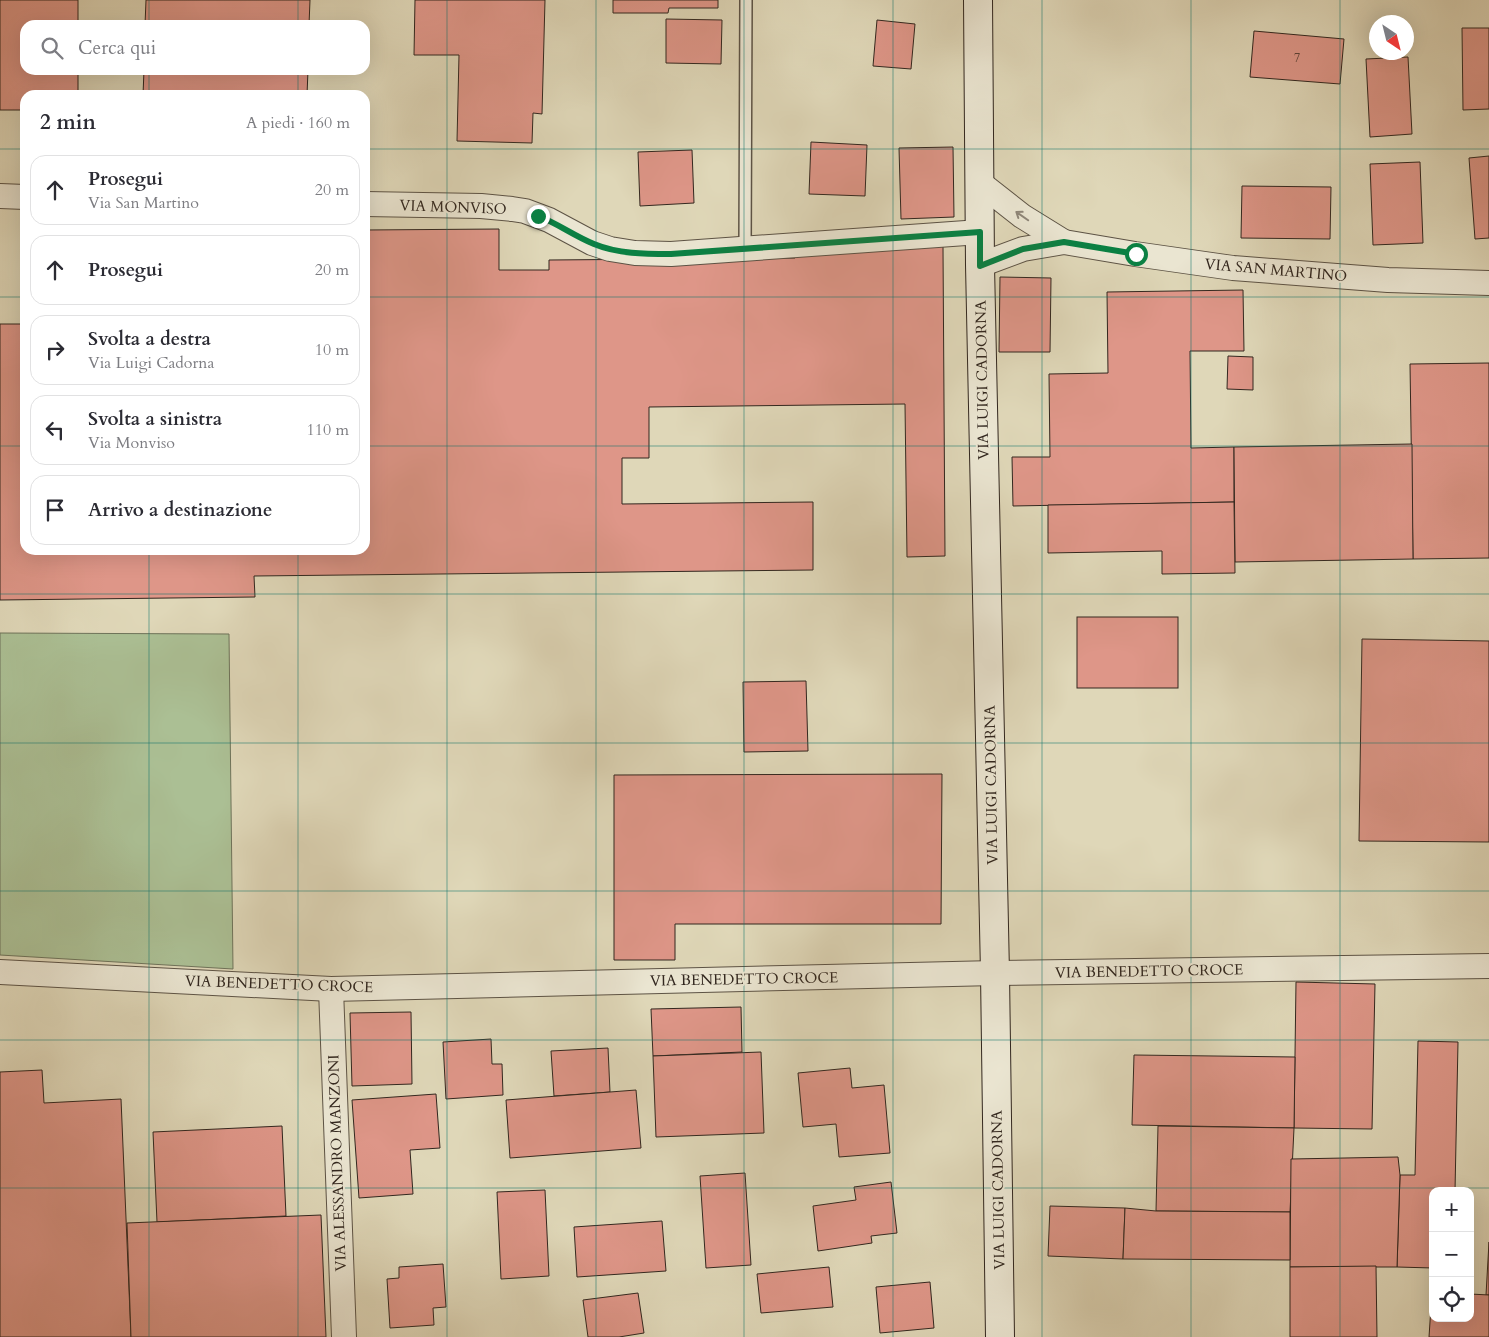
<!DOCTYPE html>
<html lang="it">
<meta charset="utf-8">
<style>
:root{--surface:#fff;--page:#f2f2f3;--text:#2b2b33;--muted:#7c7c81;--line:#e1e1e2}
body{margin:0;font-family:Cardo,serif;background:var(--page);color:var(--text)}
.controls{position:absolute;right:15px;bottom:15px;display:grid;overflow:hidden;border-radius:10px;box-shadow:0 5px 20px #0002}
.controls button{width:45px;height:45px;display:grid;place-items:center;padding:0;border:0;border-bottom:1px solid var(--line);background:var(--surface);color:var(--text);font:25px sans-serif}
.compass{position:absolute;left:1369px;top:15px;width:45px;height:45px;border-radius:50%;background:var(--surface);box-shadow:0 5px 20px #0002;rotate:145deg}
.stop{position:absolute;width:15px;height:15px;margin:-11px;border:4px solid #0b8043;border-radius:50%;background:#fff}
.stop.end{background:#0b8043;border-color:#fff;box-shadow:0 1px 5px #0008}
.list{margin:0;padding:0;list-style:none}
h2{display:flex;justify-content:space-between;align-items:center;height:65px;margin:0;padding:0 20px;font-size:21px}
h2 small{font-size:16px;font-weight:400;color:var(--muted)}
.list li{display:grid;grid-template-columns:32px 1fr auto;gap:15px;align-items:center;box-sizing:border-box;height:70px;margin:0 10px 10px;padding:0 10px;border:1px solid var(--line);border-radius:15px}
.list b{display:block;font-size:19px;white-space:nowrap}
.list p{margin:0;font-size:16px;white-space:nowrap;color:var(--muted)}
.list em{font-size:16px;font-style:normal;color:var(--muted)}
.icon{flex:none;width:28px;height:28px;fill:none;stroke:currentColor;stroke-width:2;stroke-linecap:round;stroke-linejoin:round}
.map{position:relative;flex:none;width:1489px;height:1337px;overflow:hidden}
.search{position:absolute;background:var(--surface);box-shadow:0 5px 20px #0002;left:20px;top:20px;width:350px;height:55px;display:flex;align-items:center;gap:12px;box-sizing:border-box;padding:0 18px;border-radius:15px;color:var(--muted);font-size:19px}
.panel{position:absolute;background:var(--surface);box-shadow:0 5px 20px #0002;left:20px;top:90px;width:350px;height:465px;border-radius:15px}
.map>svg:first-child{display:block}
.green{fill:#abbf94;stroke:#6e735a}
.building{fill:#de9688;stroke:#32271f}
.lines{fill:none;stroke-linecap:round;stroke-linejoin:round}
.lane-casing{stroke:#5d5345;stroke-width:14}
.street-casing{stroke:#5d5345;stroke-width:26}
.secondary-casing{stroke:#32271f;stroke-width:30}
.lane{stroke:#eae5d1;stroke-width:11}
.street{stroke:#eae5d1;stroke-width:24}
.secondary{stroke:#eae5d1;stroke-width:28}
.oneway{stroke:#8e8678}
.route{stroke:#0b8043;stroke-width:6}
.grid{fill:none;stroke:#0f766e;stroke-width:1;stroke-opacity:0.55}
.labels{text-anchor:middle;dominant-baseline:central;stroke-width:4;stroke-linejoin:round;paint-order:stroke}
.number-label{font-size:12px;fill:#5d4339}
.street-label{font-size:15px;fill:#32271f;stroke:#eae5d1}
</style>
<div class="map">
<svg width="1489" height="1337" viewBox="0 0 1489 1337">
<rect width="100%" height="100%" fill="#dfd7b8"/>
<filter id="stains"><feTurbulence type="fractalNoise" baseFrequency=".004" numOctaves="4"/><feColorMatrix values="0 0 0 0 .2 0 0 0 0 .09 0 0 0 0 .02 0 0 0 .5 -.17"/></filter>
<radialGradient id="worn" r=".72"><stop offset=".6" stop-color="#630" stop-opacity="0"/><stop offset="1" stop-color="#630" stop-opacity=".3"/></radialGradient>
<path class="green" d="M0 633 229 634 233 969 0 955Z"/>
<g class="building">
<path d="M0 0H78V25H25V70H78V95H25V110H0Z"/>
<path d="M146 0H310L309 25H145Z"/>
<path d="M415 0H545L542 114 533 113 532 143 457 141 459 55H414Z"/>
<path d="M613 0H718V8H669L668 13H613Z"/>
<path d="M666 19 722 20 721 64 666 63Z"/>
<path d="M877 20 915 24 911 69 873 66Z"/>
<path d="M1462 28H1489V109L1463 110Z"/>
<path d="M1254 31 1344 39 1340 84 1250 77Z"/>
<path d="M1408 57 1412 134 1370 137 1366 59Z"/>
<path d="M144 70H308L307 95H143Z"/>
<path d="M811 142 867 145 865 196 809 194Z"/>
<path d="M953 147 954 217 901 219 899 148Z"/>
<path d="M692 150 694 203 640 206 638 152Z"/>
<path d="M1489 156V238L1475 239 1469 158Z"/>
<path d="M1420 162 1423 243 1373 245 1370 164Z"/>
<path d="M1242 186 1331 187 1330 239 1241 238Z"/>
<path d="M499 229V270H549V260L795 258 794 248 943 246 945 556 907 557 905 404 649 407V458H622V504L813 502V570L254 576 255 597 0 600V324H25V550H365V230Z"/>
<path d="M1000 277 1051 278 1050 352H999Z"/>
<path d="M1243 290 1244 351H1190L1191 448 1234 447V502L1013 506 1012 457H1050L1049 374 1108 373 1107 292Z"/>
<path d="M1228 356 1253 357V390L1227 389Z"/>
<path d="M1489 363V558L1413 559 1410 364Z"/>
<path d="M1412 444 1413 559 1235 562 1234 447Z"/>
<path d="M1234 502 1235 573 1162 574V551L1048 553V505Z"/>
<rect x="1077" y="617" width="101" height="71"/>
<path d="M1362 639 1489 641V842L1359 841Z"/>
<path d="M806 681 808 751 744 752 743 682Z"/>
<path d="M942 774 941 924H675V960H614V775Z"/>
<path d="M1296 982 1375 984 1372 1129 1294 1128Z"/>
<path d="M741 1007 742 1052 653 1056 651 1009Z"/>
<path d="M411 1012 412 1084 352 1086 350 1013Z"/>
<path d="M491 1039 492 1064H502L503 1095 446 1099 443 1042Z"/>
<path d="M1418 1041 1458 1042 1455 1191H1433V1268L1397 1267 1400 1175H1415Z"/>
<path d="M608 1048 610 1092 554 1096 551 1051Z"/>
<path d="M761 1052 764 1133 656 1137 653 1056Z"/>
<path d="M1134 1055 1295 1057 1294 1128 1132 1125Z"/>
<path d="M850 1068 852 1088 884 1085 890 1153 839 1157 836 1124 803 1127 798 1073Z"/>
<path d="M42 1070 44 1103 121 1099 131 1337H0V1072Z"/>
<path d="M636 1090 641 1148 510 1158 506 1100Z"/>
<path d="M436 1094 440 1148 410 1150 413 1194 359 1198 352 1100Z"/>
<path d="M282 1126 286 1216 157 1222 153 1132Z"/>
<path d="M1158 1126 1294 1128 1290 1212 1156 1211Z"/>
<path d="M1398 1157 1400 1175 1397 1267H1290L1291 1159Z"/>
<path d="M745 1173 751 1265 706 1268 700 1176Z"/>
<path d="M891 1182 897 1233 871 1236 872 1243 818 1251 813 1206 856 1200 854 1187Z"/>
<path d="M545 1190 549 1276 501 1279 497 1192Z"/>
<path d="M1050 1206 1125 1208 1123 1259 1048 1256Z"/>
<path d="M1125 1208 1156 1211 1290 1212V1260L1123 1259Z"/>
<path d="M321 1215 326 1337H131L127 1223Z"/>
<path d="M662 1221 666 1271 577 1277 574 1227Z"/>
<path d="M1489 1242V1295H1486Z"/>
<path d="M443 1264 446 1307 433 1308 434 1325 390 1328 387 1279 399 1278V1267Z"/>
<path d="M1376 1266 1377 1337H1290V1267Z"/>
<path d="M829 1267 833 1307 761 1313 757 1274Z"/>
<path d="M930 1282 934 1328 880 1333 876 1287Z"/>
<path d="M1432 1292 1433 1318H1470V1294L1489 1295V1337H1429Z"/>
<path d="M638 1293 644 1333 619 1337H588L583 1300Z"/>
</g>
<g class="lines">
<g class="lane-casing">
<path id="lane" d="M745 249 746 0"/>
</g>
<g class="street-casing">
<g id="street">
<path d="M980 183 1022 216 1064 242"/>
<path d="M0 196 25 197"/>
<path d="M365 204 481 206 512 209 525 211 549 220 592 243 610 249 635 253 671 254 980 232"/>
<path d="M980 265 1023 249 1064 242 1135 254 1233 268 1388 280 1489 283"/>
<path d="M0 972 331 989 995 973 1489 966"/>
<path d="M331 989 344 1337"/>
</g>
</g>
<g class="secondary-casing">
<path id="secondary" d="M978 0 980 265 995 973 1000 1337"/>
</g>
<use href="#lane" class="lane"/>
<use href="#street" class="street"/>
<use href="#secondary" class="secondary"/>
</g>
<defs><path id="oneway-shaft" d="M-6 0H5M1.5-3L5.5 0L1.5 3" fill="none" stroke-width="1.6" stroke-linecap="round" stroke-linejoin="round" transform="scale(1.25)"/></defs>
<use class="oneway" href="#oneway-shaft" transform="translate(1022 216) rotate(-145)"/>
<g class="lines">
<path class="route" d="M538 216C557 223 574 236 594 244 618 254 645 254 671 254L980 232V266L1023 249 1064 242 1136 254"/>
</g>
<path class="grid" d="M149 0V25M298 0V25M447 0V1337M596 0V1337M744 0V1337M893 0V1337M1042 0V1337M1191 0V1337M1340 0V1337M149 70V95M298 70V95M0 149H25M365 149H1489M0 297H25M365 297H1489M0 446H25M365 446H1489M149 550V1337M298 550V1337M0 594H1489M0 743H1489M0 891H1489M0 1040H1489M0 1188H1489"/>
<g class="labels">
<g class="number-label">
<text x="1297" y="58">7</text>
</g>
<g class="street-label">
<text transform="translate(453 207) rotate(2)">VIA MONVISO</text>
<text transform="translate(1276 270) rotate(5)">VIA SAN MARTINO</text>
<text transform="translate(982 380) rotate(-91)">VIA LUIGI CADORNA</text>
<text transform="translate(991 785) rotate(-91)">VIA LUIGI CADORNA</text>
<text transform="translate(1149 971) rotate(-1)">VIA BENEDETTO CROCE</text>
<text transform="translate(744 979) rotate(-1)">VIA BENEDETTO CROCE</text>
<text transform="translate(279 984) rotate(2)">VIA BENEDETTO CROCE</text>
<text transform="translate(337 1163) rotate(-92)">VIA ALESSANDRO MANZONI</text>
<text transform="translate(998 1190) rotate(-91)">VIA LUIGI CADORNA</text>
</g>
</g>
<rect width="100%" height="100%" filter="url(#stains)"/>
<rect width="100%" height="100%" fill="url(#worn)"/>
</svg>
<div class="controls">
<button>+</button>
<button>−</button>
<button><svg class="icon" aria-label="locate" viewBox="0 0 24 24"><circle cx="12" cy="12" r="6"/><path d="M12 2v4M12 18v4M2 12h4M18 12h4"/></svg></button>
</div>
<svg class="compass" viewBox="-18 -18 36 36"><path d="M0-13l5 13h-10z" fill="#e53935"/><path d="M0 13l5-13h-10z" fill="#7c7c81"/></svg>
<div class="stop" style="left:1136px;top:254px"></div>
<div class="stop end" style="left:538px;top:216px"></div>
<div class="search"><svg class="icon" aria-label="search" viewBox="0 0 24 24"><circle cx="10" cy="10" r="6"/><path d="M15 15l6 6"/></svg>Cerca qui</div>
<section class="panel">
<h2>2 min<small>A piedi · 160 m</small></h2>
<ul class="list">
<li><svg class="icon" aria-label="ahead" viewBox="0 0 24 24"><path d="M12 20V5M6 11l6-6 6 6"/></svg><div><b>Prosegui</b><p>Via San Martino</p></div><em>20 m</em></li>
<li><svg class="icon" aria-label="ahead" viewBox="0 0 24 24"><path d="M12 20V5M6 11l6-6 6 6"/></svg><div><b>Prosegui</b></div><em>20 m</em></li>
<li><svg class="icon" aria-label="right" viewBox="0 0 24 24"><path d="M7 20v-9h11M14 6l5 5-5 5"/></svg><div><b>Svolta a destra</b><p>Via Luigi Cadorna</p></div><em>10 m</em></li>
<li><svg class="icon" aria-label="left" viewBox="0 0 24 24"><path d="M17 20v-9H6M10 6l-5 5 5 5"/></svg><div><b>Svolta a sinistra</b><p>Via Monviso</p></div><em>110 m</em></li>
<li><svg class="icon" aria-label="arrive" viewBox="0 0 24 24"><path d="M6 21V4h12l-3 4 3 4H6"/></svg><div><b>Arrivo a destinazione</b></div></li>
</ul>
</section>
</div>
